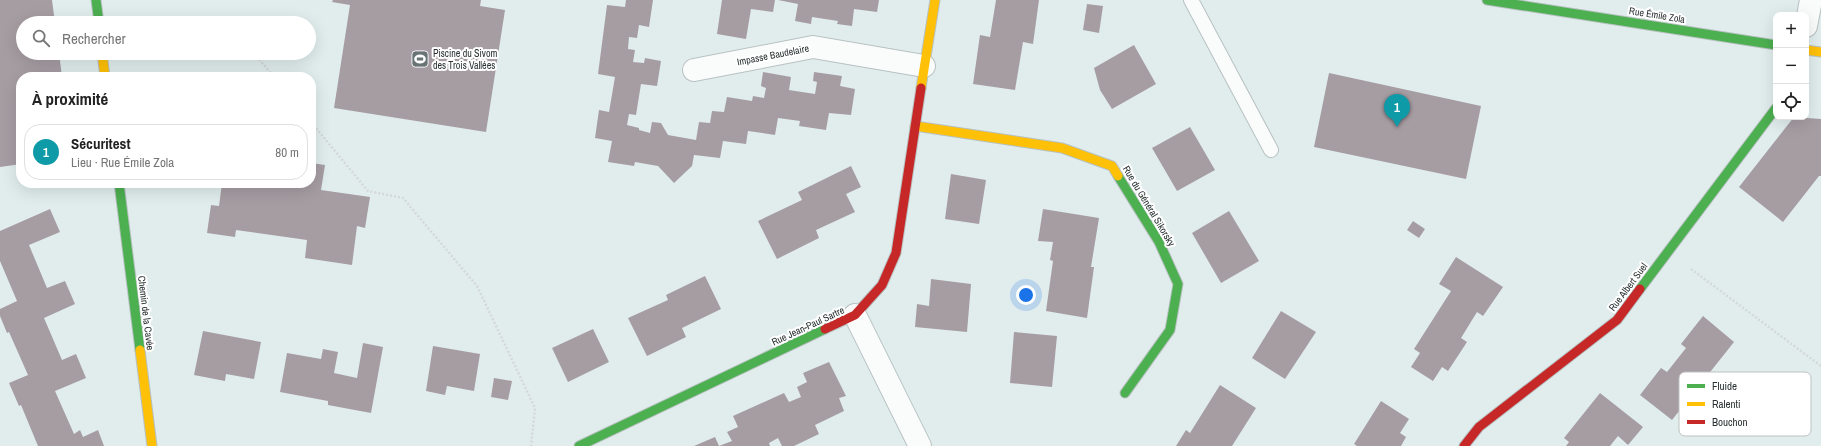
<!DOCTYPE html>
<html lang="fr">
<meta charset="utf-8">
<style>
:root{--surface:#fff;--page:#f6f6f6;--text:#222;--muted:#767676;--line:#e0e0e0;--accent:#697373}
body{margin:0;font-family:"Archivo Narrow",sans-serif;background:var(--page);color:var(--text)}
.controls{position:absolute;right:12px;top:12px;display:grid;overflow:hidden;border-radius:8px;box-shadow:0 4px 16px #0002}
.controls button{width:36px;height:36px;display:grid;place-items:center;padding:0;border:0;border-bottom:1px solid var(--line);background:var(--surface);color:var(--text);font:20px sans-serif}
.you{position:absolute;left:1026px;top:295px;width:14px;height:14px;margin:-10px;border:3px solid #fff;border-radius:50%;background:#1a73e8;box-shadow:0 0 0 6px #1a73e833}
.badge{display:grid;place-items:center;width:26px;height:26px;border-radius:50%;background:var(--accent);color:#fff;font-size:13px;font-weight:700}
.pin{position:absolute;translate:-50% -33px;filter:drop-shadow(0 1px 2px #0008)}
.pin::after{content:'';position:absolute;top:21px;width:14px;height:12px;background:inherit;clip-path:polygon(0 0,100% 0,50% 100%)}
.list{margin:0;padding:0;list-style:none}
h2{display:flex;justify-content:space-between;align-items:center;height:52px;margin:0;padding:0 16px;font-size:17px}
h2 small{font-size:13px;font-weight:400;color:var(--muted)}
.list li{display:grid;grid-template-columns:26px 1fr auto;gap:12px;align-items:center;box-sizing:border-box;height:56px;margin:0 8px 8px;padding:0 8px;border:1px solid var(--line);border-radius:16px}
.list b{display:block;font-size:15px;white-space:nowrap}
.list p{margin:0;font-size:13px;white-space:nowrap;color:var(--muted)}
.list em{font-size:13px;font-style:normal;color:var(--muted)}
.icon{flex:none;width:22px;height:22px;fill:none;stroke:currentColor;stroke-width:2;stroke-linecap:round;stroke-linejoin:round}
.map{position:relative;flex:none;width:1821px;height:446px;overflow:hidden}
.search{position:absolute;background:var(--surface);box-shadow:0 4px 16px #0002;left:16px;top:16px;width:300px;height:44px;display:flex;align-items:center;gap:10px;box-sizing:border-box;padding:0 14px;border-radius:22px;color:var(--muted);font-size:15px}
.panel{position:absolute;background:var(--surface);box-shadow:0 4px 16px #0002;left:16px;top:72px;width:300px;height:116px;border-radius:16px}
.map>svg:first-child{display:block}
.building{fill:#a69da3}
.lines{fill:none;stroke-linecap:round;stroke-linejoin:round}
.lane-casing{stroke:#b8c1c1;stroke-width:16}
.street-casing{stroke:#b8c1c1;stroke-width:24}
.fast-casing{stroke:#b8c1c1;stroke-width:11}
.slow-casing{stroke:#b8c1c1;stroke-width:11}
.jam-casing{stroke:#b8c1c1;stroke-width:11}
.path{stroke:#d4d8d8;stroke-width:2.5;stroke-dasharray:2 2;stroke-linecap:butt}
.lane{stroke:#fafcfc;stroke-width:14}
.street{stroke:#fafcfc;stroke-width:22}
.fast{stroke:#4caf50;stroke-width:9}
.slow{stroke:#ffc107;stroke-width:9}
.jam{stroke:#c62828;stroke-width:9}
.labels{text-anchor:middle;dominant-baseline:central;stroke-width:4;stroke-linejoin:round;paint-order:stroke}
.street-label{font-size:10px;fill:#293131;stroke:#fff}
.poi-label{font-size:10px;fill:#293131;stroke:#fff;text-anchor:start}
.key{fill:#fff;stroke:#bfc1c1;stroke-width:1}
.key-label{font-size:11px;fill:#293131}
</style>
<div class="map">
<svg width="1821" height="446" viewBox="0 0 1821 446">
<rect width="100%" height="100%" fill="#e1eded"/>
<g class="building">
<path d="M0 0H52L55 23H23V53H59L62 77H21V164L0 167Z"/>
<path d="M333 0H481L480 6 505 10 486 132 334 108 350 5 332 2Z"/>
<path d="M626 0H653L649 27 639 25 637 38 629 37 628 49 635 50 633 62 644 63 645 58 661 61 657 86 641 84 636 115 629 114 627 125 639 128V130L650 133 652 122 661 123 668 135 696 140 699 122 710 123 712 111 724 112 727 97 752 101 753 96 764 98 766 88 761 86 763 72 791 77 789 90 815 94 817 82 813 81 814 72 842 76 840 86 855 89 851 115 829 113 826 130 799 126 800 121 778 118 775 135 748 131 746 144 723 141 720 158 694 155 692 166 674 183 658 166 635 162 634 166 608 162 612 141 595 138 599 110 609 112 615 77 598 74 607 5 625 7Z"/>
<path d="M722 0H775L773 12 751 9 746 39 717 34Z"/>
<path d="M778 0H879L877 12 854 9 852 26 837 24 838 21 812 17 811 24 795 21 798 4Z"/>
<path d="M996 0H1039L1033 44 1023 42 1015 90 973 84 980 35 990 37Z"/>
<path d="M1087 4 1103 6 1099 33 1083 30Z"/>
<path d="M1134 45 1156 84 1112 109 1100 90 1094 68Z"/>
<path d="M1329 73 1481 106 1466 179 1314 147Z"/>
<path d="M1794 117 1821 119V176H1819L1783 222 1739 187Z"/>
<path d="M1190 127 1215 170 1177 191 1152 148Z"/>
<path d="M311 163 325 165 321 190 370 197 365 228 357 226 352 265 305 258 307 240 236 230 235 237 207 233 211 205 219 206 222 183H311Z"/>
<path d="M851 166 861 187 846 194 855 212 816 230 819 238 777 259 758 221 802 200 798 192Z"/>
<path d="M951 174 986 180 979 224 945 219Z"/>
<path d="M50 209 60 232 29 245 47 288 65 281 75 304 44 318 62 360 76 354 86 378 55 391 74 434 80 430 83 437 98 430 104 446H38L21 405 19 406 9 383 28 375 9 332 7 333 0 316V309L17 301 0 261V231Z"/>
<path d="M1043 209 1099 218 1091 267H1094L1087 318 1046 311 1053 261 1050 260 1053 242 1038 241Z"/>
<path d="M1229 211 1259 261 1221 283 1192 233Z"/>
<path d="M1413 221 1425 229 1419 238 1407 230Z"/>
<path d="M1456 257 1503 287 1483 316 1477 312 1461 338 1467 342 1448 371 1442 367 1433 381 1411 367 1420 353 1414 349 1451 291 1439 284Z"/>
<path d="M705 276 721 309 682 328 686 337 647 356 628 318 668 300 666 295Z"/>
<path d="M931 279 971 284 967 332 915 327 917 304 929 306Z"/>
<path d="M1281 311 1316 332 1285 379 1252 358Z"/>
<path d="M1703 316 1734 342 1672 420 1640 395 1661 368 1667 372 1686 348 1681 344Z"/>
<path d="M593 329 609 362 568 382 552 348Z"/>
<path d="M203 331 261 342 254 379 226 374 225 381 194 375Z"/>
<path d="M1014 332 1057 336 1052 387 1010 383Z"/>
<path d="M363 343 383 347 371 413 328 405V401L280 392 287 353 321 359 323 349 338 352 334 373 357 378Z"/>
<path d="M433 346 480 354 474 391 447 386 445 395 426 391Z"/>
<path d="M829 362 846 396 839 398 844 411 815 425 819 434 794 446H782L778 438 769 443 770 446H719L732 441 727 432 738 427 733 416 784 393 789 402 801 397 797 387 807 382 803 373Z"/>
<path d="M494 378 512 381 508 400 491 397Z"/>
<path d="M1220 385 1256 408 1232 446H1176L1186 430 1190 433Z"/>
<path d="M1600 393 1643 427 1628 445 1618 436 1610 446H1566L1569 442 1564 438Z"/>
<path d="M1381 401 1409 419 1400 433 1406 437 1401 446H1357L1354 444Z"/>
<path d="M715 437 719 446H694Z"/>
</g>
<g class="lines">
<g class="lane-casing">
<path id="lane" d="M1191 0 1271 150"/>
</g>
<g class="street-casing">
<g id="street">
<path d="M1806 26 1811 0"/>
<path d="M694 70 813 47 924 66"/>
<path d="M855 315 920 446"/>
</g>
</g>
<g class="fast-casing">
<g id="fast">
<path d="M96 0 99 23"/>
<path d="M1487 0 1776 45"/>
<path d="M1118 176 1159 242 1178 284 1170 330 1125 393"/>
<path d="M119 183 140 350"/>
<path d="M1640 289 1776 108"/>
<path d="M579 446 825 329"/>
</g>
</g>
<g class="slow-casing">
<g id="slow">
<path d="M1806 50 1821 52"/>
<path d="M102 53 105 77"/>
<path d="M921 88 935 0"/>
<path d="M915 126 1062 148 1112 166 1118 176"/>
<path d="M140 350 152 446"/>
</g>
</g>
<g class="jam-casing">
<g id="jam">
<path d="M825 329 855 315 882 285 896 253 921 88"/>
<path d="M1464 446 1479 427 1617 320 1640 289"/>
</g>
</g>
<g class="path">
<path d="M254 53 274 77"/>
<path d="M311 122 368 191 403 198 477 286 535 408 531 446"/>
<path d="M1691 269 1821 366"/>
</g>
<use href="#lane" class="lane"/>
<use href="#street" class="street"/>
<use href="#fast" class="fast"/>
<use href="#slow" class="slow"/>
<use href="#jam" class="jam"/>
</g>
<defs>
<g id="stadium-square" transform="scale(0.9)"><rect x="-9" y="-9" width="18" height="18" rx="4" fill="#697373" stroke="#fff"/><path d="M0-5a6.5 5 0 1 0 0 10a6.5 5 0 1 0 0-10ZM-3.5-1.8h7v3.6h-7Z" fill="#fff"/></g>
</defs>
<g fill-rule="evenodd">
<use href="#stadium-square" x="420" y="59"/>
</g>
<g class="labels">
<g class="street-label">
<text transform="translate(1657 15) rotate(9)">Rue Émile Zola</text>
<text transform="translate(773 55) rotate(-11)">Impasse Baudelaire</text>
<text transform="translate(1149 206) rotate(59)">Rue du Général Sikorsky</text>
<text transform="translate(1628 287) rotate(-53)">Rue Albert Suel</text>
<text transform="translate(146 313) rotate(83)">Chemin de la Cavée</text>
<text transform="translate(808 326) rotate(-25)">Rue Jean-Paul Sartre</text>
</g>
<g class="poi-label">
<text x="433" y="53">Piscine du Sivom<tspan x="433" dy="12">des Trois Vallées</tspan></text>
</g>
</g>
<rect x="1679" y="372" width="132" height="64" rx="6" class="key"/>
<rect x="1687" y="384" width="18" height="4" fill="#4caf50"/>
<rect x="1687" y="402" width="18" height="4" fill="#ffc107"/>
<rect x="1687" y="420" width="18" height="4" fill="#c62828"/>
<g class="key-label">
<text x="1712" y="390">Fluide</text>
<text x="1712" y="408">Ralenti</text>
<text x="1712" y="426">Bouchon</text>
</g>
</svg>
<div class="controls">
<button>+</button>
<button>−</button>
<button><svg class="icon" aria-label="locate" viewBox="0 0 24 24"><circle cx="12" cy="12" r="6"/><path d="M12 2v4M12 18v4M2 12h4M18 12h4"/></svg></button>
</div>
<div class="you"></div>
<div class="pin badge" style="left:1397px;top:127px;background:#0f9aa8">1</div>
<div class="search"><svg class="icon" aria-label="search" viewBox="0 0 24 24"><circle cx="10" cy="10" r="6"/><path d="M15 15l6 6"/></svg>Rechercher</div>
<section class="panel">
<h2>À proximité<small></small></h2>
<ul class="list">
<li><span class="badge" style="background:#0f9aa8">1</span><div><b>Sécuritest</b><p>Lieu · Rue Émile Zola</p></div><em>80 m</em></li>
</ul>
</section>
</div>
